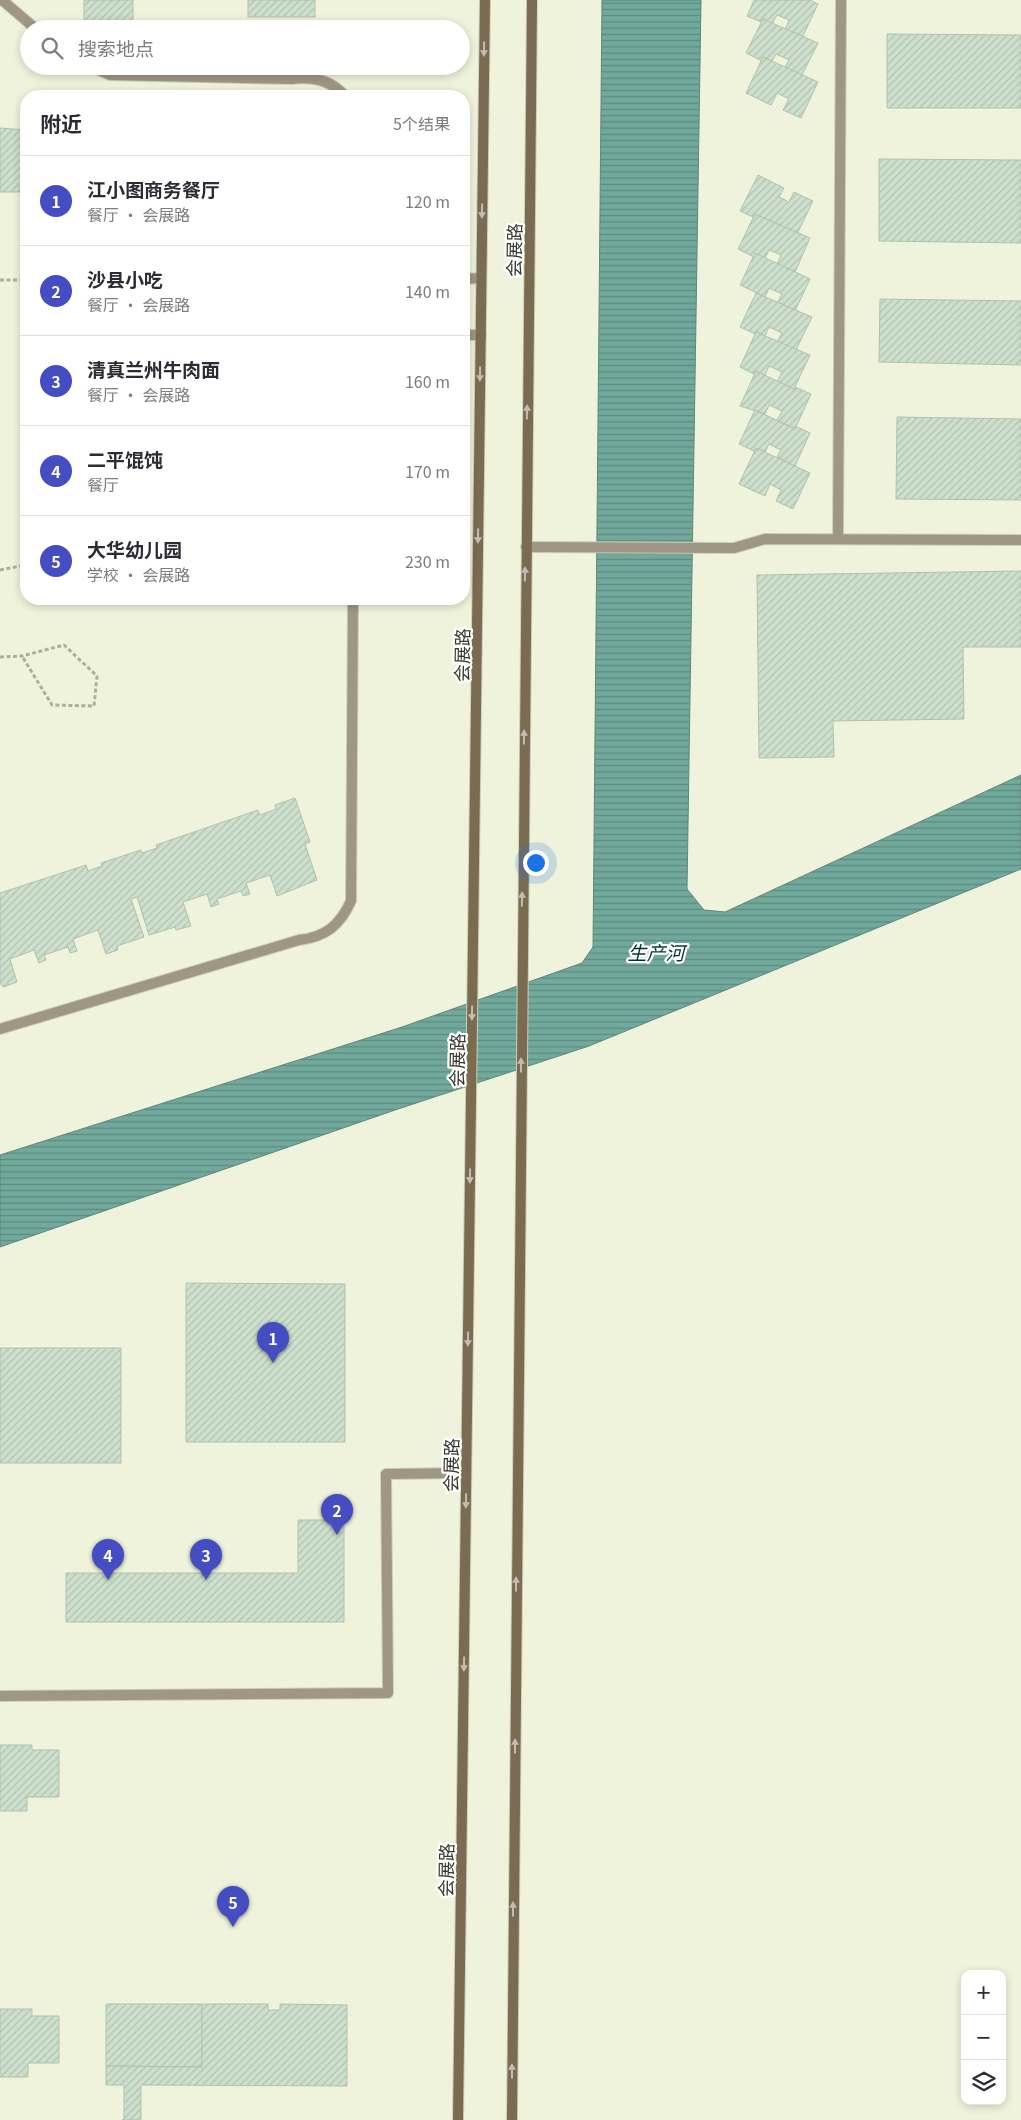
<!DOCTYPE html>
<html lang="zh">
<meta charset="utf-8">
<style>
:root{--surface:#fff;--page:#f2f2f3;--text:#2b2b33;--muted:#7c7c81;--line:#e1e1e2;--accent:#444dc1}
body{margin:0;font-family:Georgia,"Noto Sans SC",serif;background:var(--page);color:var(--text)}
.controls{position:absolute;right:15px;bottom:15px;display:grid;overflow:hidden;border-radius:10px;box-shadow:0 2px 8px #0003}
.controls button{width:45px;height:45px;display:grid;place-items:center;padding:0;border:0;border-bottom:1px solid var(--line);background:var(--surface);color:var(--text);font:25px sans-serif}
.you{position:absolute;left:535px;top:862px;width:18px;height:18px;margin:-12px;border:4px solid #fff;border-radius:50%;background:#1a73e8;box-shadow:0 0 0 8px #1a73e833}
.badge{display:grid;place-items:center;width:32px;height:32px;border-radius:50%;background:var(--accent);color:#fff;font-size:16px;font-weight:700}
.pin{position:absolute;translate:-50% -41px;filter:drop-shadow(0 1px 2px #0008)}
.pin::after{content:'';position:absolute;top:26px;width:18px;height:15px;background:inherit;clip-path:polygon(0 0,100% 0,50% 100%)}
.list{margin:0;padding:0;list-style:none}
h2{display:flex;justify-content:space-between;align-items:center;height:65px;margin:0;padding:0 20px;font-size:21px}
h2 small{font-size:16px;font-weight:400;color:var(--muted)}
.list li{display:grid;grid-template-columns:32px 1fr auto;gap:15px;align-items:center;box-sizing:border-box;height:90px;padding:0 20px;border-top:1px solid var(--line)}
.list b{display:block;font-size:19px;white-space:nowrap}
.list p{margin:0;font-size:16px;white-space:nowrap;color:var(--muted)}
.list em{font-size:16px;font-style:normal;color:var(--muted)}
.icon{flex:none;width:28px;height:28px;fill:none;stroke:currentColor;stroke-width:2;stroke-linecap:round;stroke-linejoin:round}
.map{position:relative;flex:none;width:1021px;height:2120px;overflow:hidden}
.search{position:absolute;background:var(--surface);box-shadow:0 2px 8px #0003;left:20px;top:20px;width:450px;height:55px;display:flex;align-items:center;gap:12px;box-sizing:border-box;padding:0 18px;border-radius:28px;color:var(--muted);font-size:19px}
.panel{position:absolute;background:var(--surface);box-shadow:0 2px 8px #0003;left:20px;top:90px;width:450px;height:515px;border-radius:20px}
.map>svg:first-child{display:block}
.water{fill:url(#water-rules);stroke:#5f877b}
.building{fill:url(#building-hatch);stroke:#afc2af}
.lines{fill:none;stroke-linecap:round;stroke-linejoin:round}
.lane-casing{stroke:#cbcdb8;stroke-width:12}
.secondary-casing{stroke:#cbcdb8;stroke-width:12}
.path{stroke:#acaf9c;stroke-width:3;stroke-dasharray:4 2.5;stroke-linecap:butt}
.lane{stroke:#a09684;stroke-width:10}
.secondary{stroke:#7a6b51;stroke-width:10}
.oneway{fill:#c3bcb1}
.labels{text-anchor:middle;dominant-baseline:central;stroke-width:4.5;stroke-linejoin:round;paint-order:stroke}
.street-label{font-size:18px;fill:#36372e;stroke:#fff}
.water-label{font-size:19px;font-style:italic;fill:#00342b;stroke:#fff}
</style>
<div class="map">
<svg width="1021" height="2120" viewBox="0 0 1021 2120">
<defs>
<pattern id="water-rules" width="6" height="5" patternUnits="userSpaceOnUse" patternTransform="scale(1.25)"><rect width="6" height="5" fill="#71a99c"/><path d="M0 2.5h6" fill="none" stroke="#5e8a80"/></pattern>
<pattern id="building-hatch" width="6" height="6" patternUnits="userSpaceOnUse" patternTransform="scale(1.25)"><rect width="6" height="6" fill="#cde0cd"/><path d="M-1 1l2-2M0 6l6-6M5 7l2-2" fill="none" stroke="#b1c1b0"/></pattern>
</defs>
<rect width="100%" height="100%" fill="#f0f3db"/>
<path class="water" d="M602 0H701L687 889 704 910 725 912 1021 775V869L589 1046 395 1110 0 1247V1155L402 1027 582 963 593 947Z"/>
<g class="building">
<rect x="84" y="0" width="49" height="29"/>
<rect x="248" y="0" width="67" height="17"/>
<path d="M754 0H810L818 4 802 38 785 30 789 20 777 15 772 24 763 19 761 22 747 16Z"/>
<path d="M763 19 818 43 802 75 785 67 789 60 776 54 772 61 763 57 762 61 746 53Z"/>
<path d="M887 34 1021 35V108H887Z"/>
<path d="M763 57 818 82 801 118 783 110 789 99 777 93 771 105 746 93Z"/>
<path d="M0 128 26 130V187H20V192H0Z"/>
<path d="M879 159 1021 160V243L879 241Z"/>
<path d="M758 175 784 188 779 197 789 202 794 192 813 201 797 234 755 214 753 217 740 211Z"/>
<path d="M755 214 810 238 795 272 777 264 781 255 769 250 765 258 755 253 754 257 738 249Z"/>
<path d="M755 253 810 279 795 311 777 303 782 294 769 288 765 297 740 285Z"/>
<path d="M756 293 812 317 796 350 777 342 782 333 769 327 765 336 756 332 755 334 740 327Z"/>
<path d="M880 299 1021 301V365L879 362Z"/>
<path d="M756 332 810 355 794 389 777 382 782 372 769 366 765 375 756 371 754 374 740 367Z"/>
<path d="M756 371 794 389 795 387 811 394 795 429 777 420 782 411 769 405 765 414 740 406Z"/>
<path d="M755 410 795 429V426L810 433 795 466 777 457 781 450 769 444 765 452 756 448 754 451 739 444Z"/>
<path d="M897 417 1021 419V500L896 499Z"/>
<path d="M756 448 810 473 793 509 776 501 781 490 770 484 765 496 739 484Z"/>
<path d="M1021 571V647H963L964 719 833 721 834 757 759 758 757 575Z"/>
<path d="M295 798 310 842 305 844 317 880 277 896 270 875 246 883 250 894 243 896 241 891 217 899 219 904 211 907 207 894 183 902 191 926 176 930 175 927 149 935 137 897 131 899 144 937 117 946 118 950 106 954 98 930 73 939 77 951 70 953 68 947 44 955 46 960 39 963 34 950 10 959 17 982 3 987 0 983V893L86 865 88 871 102 866 101 863 141 850 142 853 157 848 156 845 258 810 260 815 276 809 275 805Z"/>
<path d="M186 1283 345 1284V1442H186Z"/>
<rect x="0" y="1348" width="121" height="115"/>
<path d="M298 1520H344V1622H66V1573H298Z"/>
<path d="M0 1745H32V1750H59V1797H27V1811H0Z"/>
<path d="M106 2004H202V2067L106 2066Z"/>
<path d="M202 2004H268V2010H280V2004L347 2005V2086L141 2085V2120H122L124 2119V2085H106V2066L202 2067Z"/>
<path d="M0 2009H32V2016H59V2063H28V2077H0Z"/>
</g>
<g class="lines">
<g class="lane-casing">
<g id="lane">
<path d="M2 0 36 29"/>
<path d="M90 66 110 75 292 79C313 76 331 80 345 96"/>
<path d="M464 279 481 278"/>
<path d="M464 335H481"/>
<path d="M838 539 841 0"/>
<path d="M526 547 734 548 765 539 1021 540"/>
<path d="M0 1029 299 940C326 937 340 925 351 901L353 599"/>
<path d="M0 1696 388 1693 386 1474 466 1473"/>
</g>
</g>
<g class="secondary-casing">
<g id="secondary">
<path d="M458 2120 485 0"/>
<path d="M512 2120 532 0"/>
</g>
</g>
<g class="path">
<path d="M0 280H26"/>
<path d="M0 570 26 565"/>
<path d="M0 657 22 656 64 645 97 676 94 706 52 705 22 656"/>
</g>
<use href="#lane" class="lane"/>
<use href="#secondary" class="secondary"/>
</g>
<defs><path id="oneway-solid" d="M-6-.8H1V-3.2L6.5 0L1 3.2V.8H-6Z" transform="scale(1.25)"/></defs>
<g class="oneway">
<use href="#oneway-solid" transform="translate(484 49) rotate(91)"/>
<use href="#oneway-solid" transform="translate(482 211) rotate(91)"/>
<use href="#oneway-solid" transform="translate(480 374) rotate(91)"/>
<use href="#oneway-solid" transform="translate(527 412) rotate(-89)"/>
<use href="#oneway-solid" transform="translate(478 536) rotate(91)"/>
<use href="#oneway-solid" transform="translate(525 574) rotate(-89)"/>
<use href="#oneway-solid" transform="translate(524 737) rotate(-89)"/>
<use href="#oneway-solid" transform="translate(522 899) rotate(-89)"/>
<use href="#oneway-solid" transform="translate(472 1013) rotate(91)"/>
<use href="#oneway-solid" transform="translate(521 1065) rotate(-90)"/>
<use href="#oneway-solid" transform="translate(470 1176) rotate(91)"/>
<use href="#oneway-solid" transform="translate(468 1339) rotate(91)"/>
<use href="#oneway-solid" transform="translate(466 1501) rotate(91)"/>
<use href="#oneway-solid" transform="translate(516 1584) rotate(-90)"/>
<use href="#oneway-solid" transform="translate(464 1664) rotate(91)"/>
<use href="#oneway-solid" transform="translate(515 1746) rotate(-90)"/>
<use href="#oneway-solid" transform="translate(513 1909) rotate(-90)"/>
<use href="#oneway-solid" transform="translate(512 2071) rotate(-90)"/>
</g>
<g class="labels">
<g class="street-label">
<text transform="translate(513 250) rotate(-89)">会展路</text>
<text transform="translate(461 655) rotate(-89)">会展路</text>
<text transform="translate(456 1060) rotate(-89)">会展路</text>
<text transform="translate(450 1465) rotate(-89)">会展路</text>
<text transform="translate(445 1870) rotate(-89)">会展路</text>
</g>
<g class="water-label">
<text x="656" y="951">生产河</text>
</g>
</g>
</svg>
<div class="controls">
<button>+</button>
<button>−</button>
<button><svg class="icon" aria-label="layers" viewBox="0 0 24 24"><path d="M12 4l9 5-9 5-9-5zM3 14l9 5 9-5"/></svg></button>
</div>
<div class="you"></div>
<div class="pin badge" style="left:273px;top:1363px">1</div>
<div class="pin badge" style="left:337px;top:1535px">2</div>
<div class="pin badge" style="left:206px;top:1580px">3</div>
<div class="pin badge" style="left:108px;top:1580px">4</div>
<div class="pin badge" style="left:233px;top:1927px">5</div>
<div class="search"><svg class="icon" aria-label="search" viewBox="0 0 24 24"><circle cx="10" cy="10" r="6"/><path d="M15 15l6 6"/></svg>搜索地点</div>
<section class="panel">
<h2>附近<small>5个结果</small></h2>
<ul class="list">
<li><span class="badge">1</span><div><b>江小图商务餐厅</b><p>餐厅 · 会展路</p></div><em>120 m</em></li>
<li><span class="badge">2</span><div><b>沙县小吃</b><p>餐厅 · 会展路</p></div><em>140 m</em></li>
<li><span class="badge">3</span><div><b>清真兰州牛肉面</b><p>餐厅 · 会展路</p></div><em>160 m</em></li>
<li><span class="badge">4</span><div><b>二平馄饨</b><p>餐厅</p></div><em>170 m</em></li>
<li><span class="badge">5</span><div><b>大华幼儿园</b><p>学校 · 会展路</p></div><em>230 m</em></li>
</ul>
</section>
</div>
